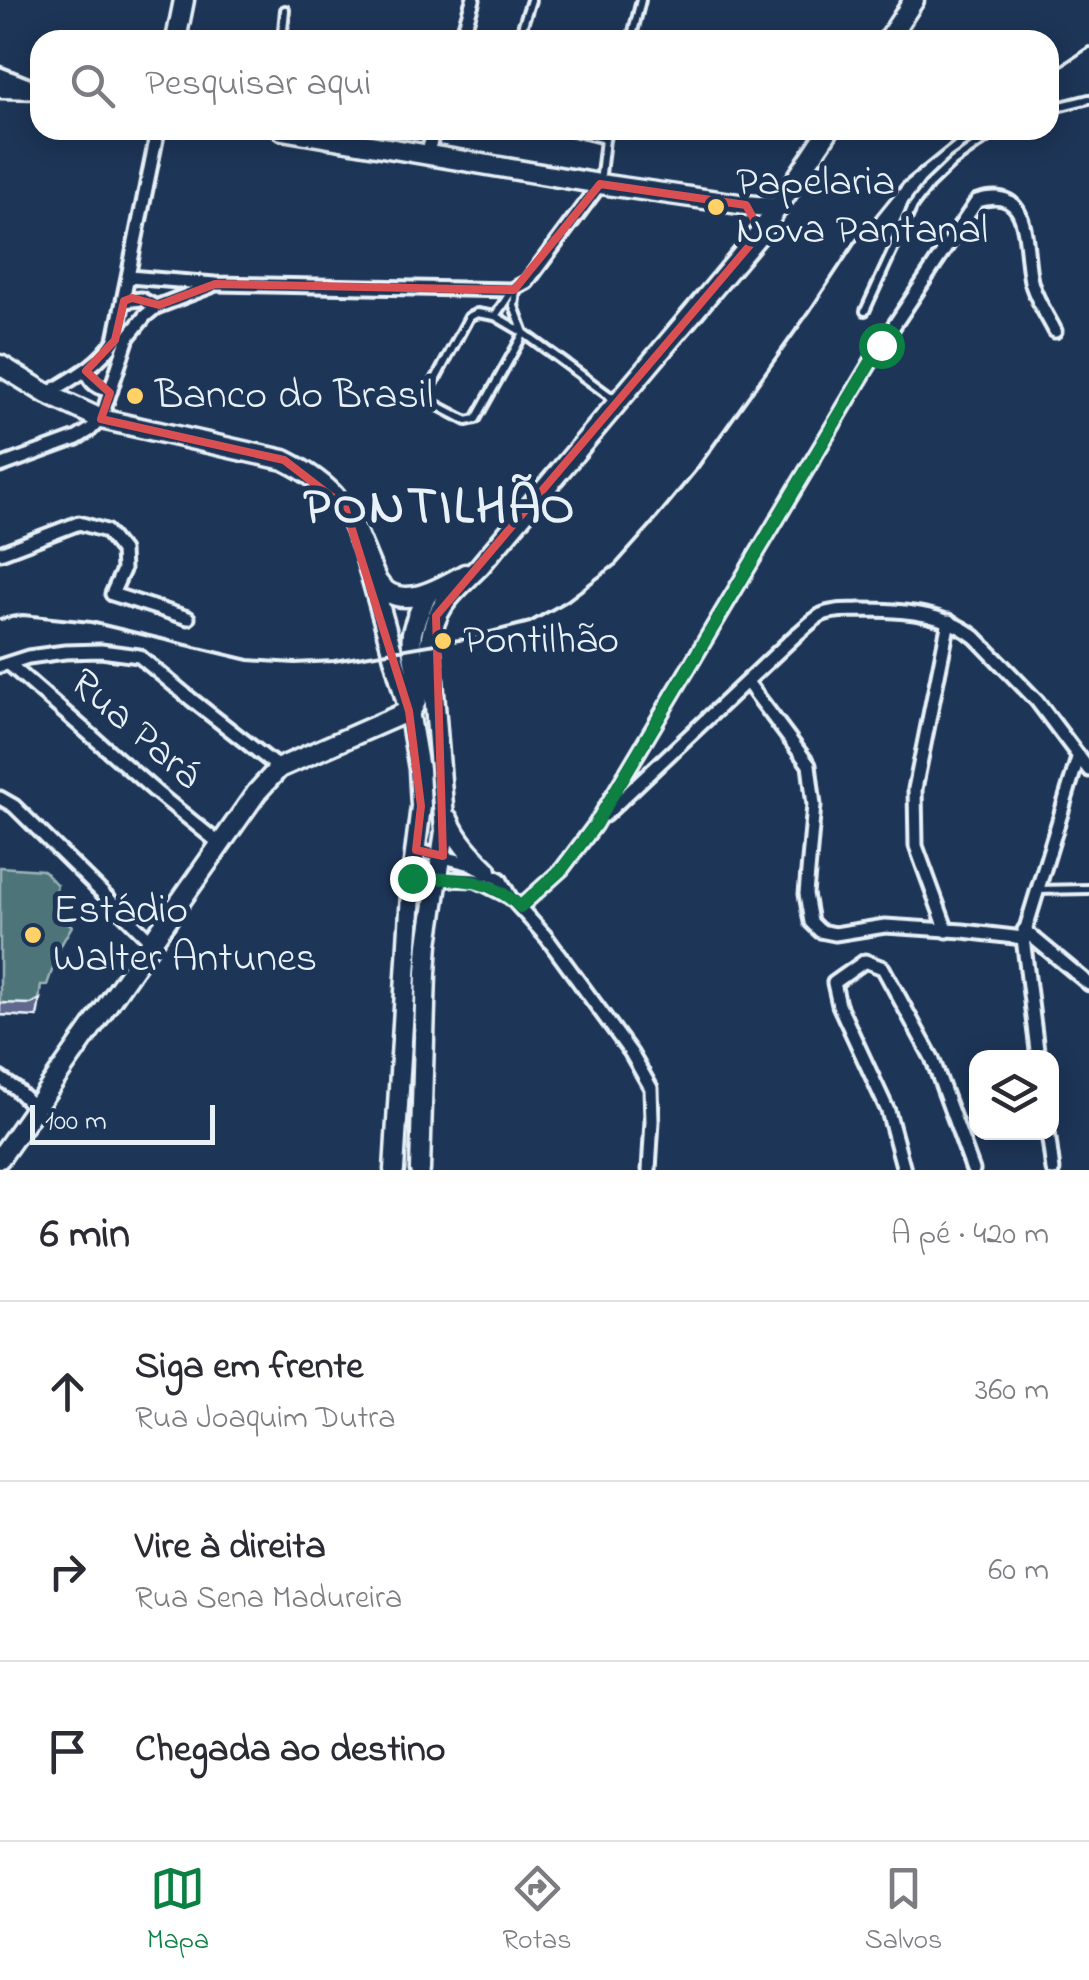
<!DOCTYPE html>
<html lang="pt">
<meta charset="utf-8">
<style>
:root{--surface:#fff;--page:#f7f7f7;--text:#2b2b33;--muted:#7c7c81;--line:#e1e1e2;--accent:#0b8043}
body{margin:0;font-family:"Indie Flower",sans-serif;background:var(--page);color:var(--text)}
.controls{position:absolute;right:30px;bottom:30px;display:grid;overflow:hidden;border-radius:20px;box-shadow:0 5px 25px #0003}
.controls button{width:90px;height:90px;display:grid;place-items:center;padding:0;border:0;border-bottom:2px solid var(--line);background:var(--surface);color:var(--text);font:50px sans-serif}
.scale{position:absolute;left:30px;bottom:25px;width:185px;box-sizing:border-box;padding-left:10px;border:5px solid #e8f1f8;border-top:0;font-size:28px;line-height:35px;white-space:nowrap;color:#e8f1f8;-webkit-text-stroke:8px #1d3557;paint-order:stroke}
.stop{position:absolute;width:30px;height:30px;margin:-22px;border:8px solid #0b8043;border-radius:50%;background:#fff}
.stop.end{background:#0b8043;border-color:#fff;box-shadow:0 2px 10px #0008}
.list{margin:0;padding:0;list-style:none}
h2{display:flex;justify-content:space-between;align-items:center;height:130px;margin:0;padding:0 40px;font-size:42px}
h2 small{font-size:32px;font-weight:400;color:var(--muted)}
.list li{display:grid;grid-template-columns:65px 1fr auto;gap:30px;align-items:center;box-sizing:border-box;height:180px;padding:0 40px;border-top:2px solid var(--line)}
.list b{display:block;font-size:38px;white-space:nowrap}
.list p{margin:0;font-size:32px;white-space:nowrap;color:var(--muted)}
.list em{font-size:32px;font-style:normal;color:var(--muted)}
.icon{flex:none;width:55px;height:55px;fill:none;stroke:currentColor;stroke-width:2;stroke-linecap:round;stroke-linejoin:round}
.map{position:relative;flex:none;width:1089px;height:1170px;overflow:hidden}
.search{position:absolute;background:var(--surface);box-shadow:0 5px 25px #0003;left:30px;right:30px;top:30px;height:110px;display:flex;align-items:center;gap:25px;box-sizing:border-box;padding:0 35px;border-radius:30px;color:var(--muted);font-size:38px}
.sheet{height:670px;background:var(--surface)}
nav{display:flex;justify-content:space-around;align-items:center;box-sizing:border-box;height:140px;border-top:2px solid var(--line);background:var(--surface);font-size:28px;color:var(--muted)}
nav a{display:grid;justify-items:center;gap:5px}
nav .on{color:var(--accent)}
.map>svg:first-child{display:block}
.green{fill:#4e7579;stroke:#9bb3b8;stroke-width:2.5}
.building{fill:#60688f;stroke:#e8f1f8;stroke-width:2.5}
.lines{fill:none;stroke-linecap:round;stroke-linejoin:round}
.lane-casing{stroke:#e8f1f8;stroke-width:14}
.street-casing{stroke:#e8f1f8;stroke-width:19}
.secondary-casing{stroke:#e8f1f8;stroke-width:25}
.lane{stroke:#1d3557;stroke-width:6}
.street{stroke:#1d3557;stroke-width:11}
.secondary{stroke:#1d3557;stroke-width:18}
.rail{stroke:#e8f1f8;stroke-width:4}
.route{stroke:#0b8043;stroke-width:12}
.marked{fill:none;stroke:#da5052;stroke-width:8;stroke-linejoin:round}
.poi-dot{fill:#ffd166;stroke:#1d3557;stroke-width:4}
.labels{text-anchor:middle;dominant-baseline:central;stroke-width:10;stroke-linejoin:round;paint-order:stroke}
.poi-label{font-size:42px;fill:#e8f1f8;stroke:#1d3557;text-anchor:start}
.street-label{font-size:42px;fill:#e8f1f8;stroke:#1d3557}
.district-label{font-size:52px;font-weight:bold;letter-spacing:2.5px;fill:#e8f1f8;stroke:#1d3557}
</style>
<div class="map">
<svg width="1089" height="1170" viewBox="0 0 1089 1170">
<rect width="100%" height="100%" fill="#1d3557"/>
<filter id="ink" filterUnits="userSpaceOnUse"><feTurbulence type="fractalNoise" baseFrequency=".01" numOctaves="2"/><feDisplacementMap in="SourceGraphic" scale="20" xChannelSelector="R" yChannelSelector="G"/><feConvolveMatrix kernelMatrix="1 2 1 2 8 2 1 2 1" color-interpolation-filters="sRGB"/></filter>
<g filter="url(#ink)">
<path class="green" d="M0 867 43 870 57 885 51 908 72 926 61 945 47 985H41L37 1017 0 1015Z"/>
<path class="building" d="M40 999 37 1017 0 1015V1003L31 1004Z"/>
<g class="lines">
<g class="lane-casing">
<g id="lane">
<path d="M282 40 285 10"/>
<path d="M518 40 531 0"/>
<path d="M631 40 641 0"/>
<path d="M1049 109 1089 99"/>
<path d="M569 130 605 139 608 130"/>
<path d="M600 183 605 139"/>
<path d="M516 290 514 306 524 333 615 400"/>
<path d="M865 311 913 206 929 185 953 162 998 130"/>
<path d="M477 313 495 316 524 333 476 419 467 421 427 400 426 397 469 317Z"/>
<path d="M495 316 511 292"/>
<path d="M1037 890 1089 889"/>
</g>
</g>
<g class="street-casing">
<g id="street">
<path d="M461 40 473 0"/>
<path d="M0 74 28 85"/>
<path d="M427 155 434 130"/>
<path d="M129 277 215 284 512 290 527 282 600 184"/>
<path d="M124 301 141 299 156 307"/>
<path d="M86 371C90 383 97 389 111 390"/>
<path d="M47 394C73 378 98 366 115 340L158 130"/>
<path d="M0 466 77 438 90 430 101 419 128 337 145 316 156 307 211 286"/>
<path d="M0 553 79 523 106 531 122 551 123 570 112 594 188 618"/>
<path d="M9 664 156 792 220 844"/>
<path d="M0 666 28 657 65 652 101 651 139 656 192 700 279 768"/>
<path d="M747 682 809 765 814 805 806 894 811 922 820 931 835 934 885 926 963 931 1023 938"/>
<path d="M0 798 14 806 151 941"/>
<path d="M605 815 796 635C804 629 812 620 821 615 833 609 848 611 860 610 900 610 943 612 975 637L1037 701 1089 770"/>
<path d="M416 850 471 864 500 879 510 897 547 938 631 1053 651 1088 652 1121 649 1170"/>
<path d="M412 878 476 880 510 897"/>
<path d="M520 907 562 869 595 825 881 345 977 201C1033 184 1023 244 1031 281 1035 298 1047 315 1055 331"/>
<path d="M1024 930 1089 984"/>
<path d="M947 931 916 846 915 789 949 621"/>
<path d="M1038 1058 1023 938 1078 758"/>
<path d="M0 1078 16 1089 35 1108"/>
<path d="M1048 1132 1053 1170"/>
<path d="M904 1170 888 1111 839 1005 834 983 865 961 883 968 932 1058 973 1170"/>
</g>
</g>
<g class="secondary-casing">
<g id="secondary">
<path d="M176 40 184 0"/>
<path d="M888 40 914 0"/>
<path d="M0 88 40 89"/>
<path d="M282 130 600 184 746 205 778 208"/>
<path d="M0 365 47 394 101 419 284 460C350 493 349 519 377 581 398 614 440 588 465 574"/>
<path d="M364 551 409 711 419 769 421 806 412 878 394 1170"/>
<path d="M410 711C429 691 408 658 412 633 415 620 421 607 427 595"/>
<path d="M448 819C457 840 471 855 487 870"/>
<path d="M0 1158 257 792 279 768 409 711"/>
<path d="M420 1170 426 973 428 944 445 831 430 642C436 604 453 593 479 567L761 232 829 130"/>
</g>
</g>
<use href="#lane" class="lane"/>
<use href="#street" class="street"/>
<use href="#secondary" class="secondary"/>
<g class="rail">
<path d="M1049 74 1089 47"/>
<path d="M0 619 23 615 91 622 249 660 295 663 334 661 459 640 530 622 567 601 616 564 649 527 696 470 811 309 856 241 903 183 968 130"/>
</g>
</g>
</g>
<g class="lines" filter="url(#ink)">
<path class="route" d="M412 878C453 879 490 876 520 907L562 869 595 825 881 345"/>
</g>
<path class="marked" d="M600 184 746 205 761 232 436 616 443 856 416 850 421 806 409 711 345 507 284 460 101 419 110 393 86 371 115 340 124 301 132 298 159 305 215 284 514 290Z"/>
<g class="poi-dot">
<circle cx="716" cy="207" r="10"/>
<circle cx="135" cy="396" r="10"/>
<circle cx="443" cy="641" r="10"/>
<circle cx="33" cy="935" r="10"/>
</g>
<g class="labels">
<g class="poi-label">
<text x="736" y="183">Papelaria<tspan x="736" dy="48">Nova Pantanal</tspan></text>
<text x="155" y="396">Banco do Brasil</text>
<text x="463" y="641">Pontilhão</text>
<text x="53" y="911">Estádio<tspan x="53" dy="48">Walter Antunes</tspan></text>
</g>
<g class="street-label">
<text transform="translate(135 730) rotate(41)">Rua Pará</text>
</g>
<g class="district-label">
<text x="440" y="509">PONTILHÃO</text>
</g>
</g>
</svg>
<div class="controls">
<button><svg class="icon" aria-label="layers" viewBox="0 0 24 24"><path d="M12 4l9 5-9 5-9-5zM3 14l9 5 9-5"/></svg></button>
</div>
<div class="scale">100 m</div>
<div class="stop" style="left:881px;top:345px"></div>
<div class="stop end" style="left:412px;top:878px"></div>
<div class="search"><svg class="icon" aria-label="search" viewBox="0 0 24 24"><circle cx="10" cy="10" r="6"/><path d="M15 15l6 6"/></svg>Pesquisar aqui</div>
</div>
<section class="sheet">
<h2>6 min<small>A pé · 420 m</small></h2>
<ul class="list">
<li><svg class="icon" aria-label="ahead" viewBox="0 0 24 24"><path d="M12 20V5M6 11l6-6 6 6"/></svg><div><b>Siga em frente</b><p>Rua Joaquim Dutra</p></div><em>360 m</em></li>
<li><svg class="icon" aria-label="right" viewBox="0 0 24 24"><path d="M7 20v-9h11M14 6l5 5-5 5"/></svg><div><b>Vire à direita</b><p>Rua Sena Madureira</p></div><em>60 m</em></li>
<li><svg class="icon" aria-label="arrive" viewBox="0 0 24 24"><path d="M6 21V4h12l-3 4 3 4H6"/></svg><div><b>Chegada ao destino</b></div></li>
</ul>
</section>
<nav>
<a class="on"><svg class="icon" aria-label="map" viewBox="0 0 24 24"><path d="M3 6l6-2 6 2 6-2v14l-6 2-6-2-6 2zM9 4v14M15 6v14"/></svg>Mapa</a>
<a><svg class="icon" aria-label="directions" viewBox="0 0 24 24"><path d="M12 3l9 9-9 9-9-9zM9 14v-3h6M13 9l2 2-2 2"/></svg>Rotas</a>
<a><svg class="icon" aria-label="saved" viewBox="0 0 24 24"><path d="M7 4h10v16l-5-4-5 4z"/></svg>Salvos</a>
</nav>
